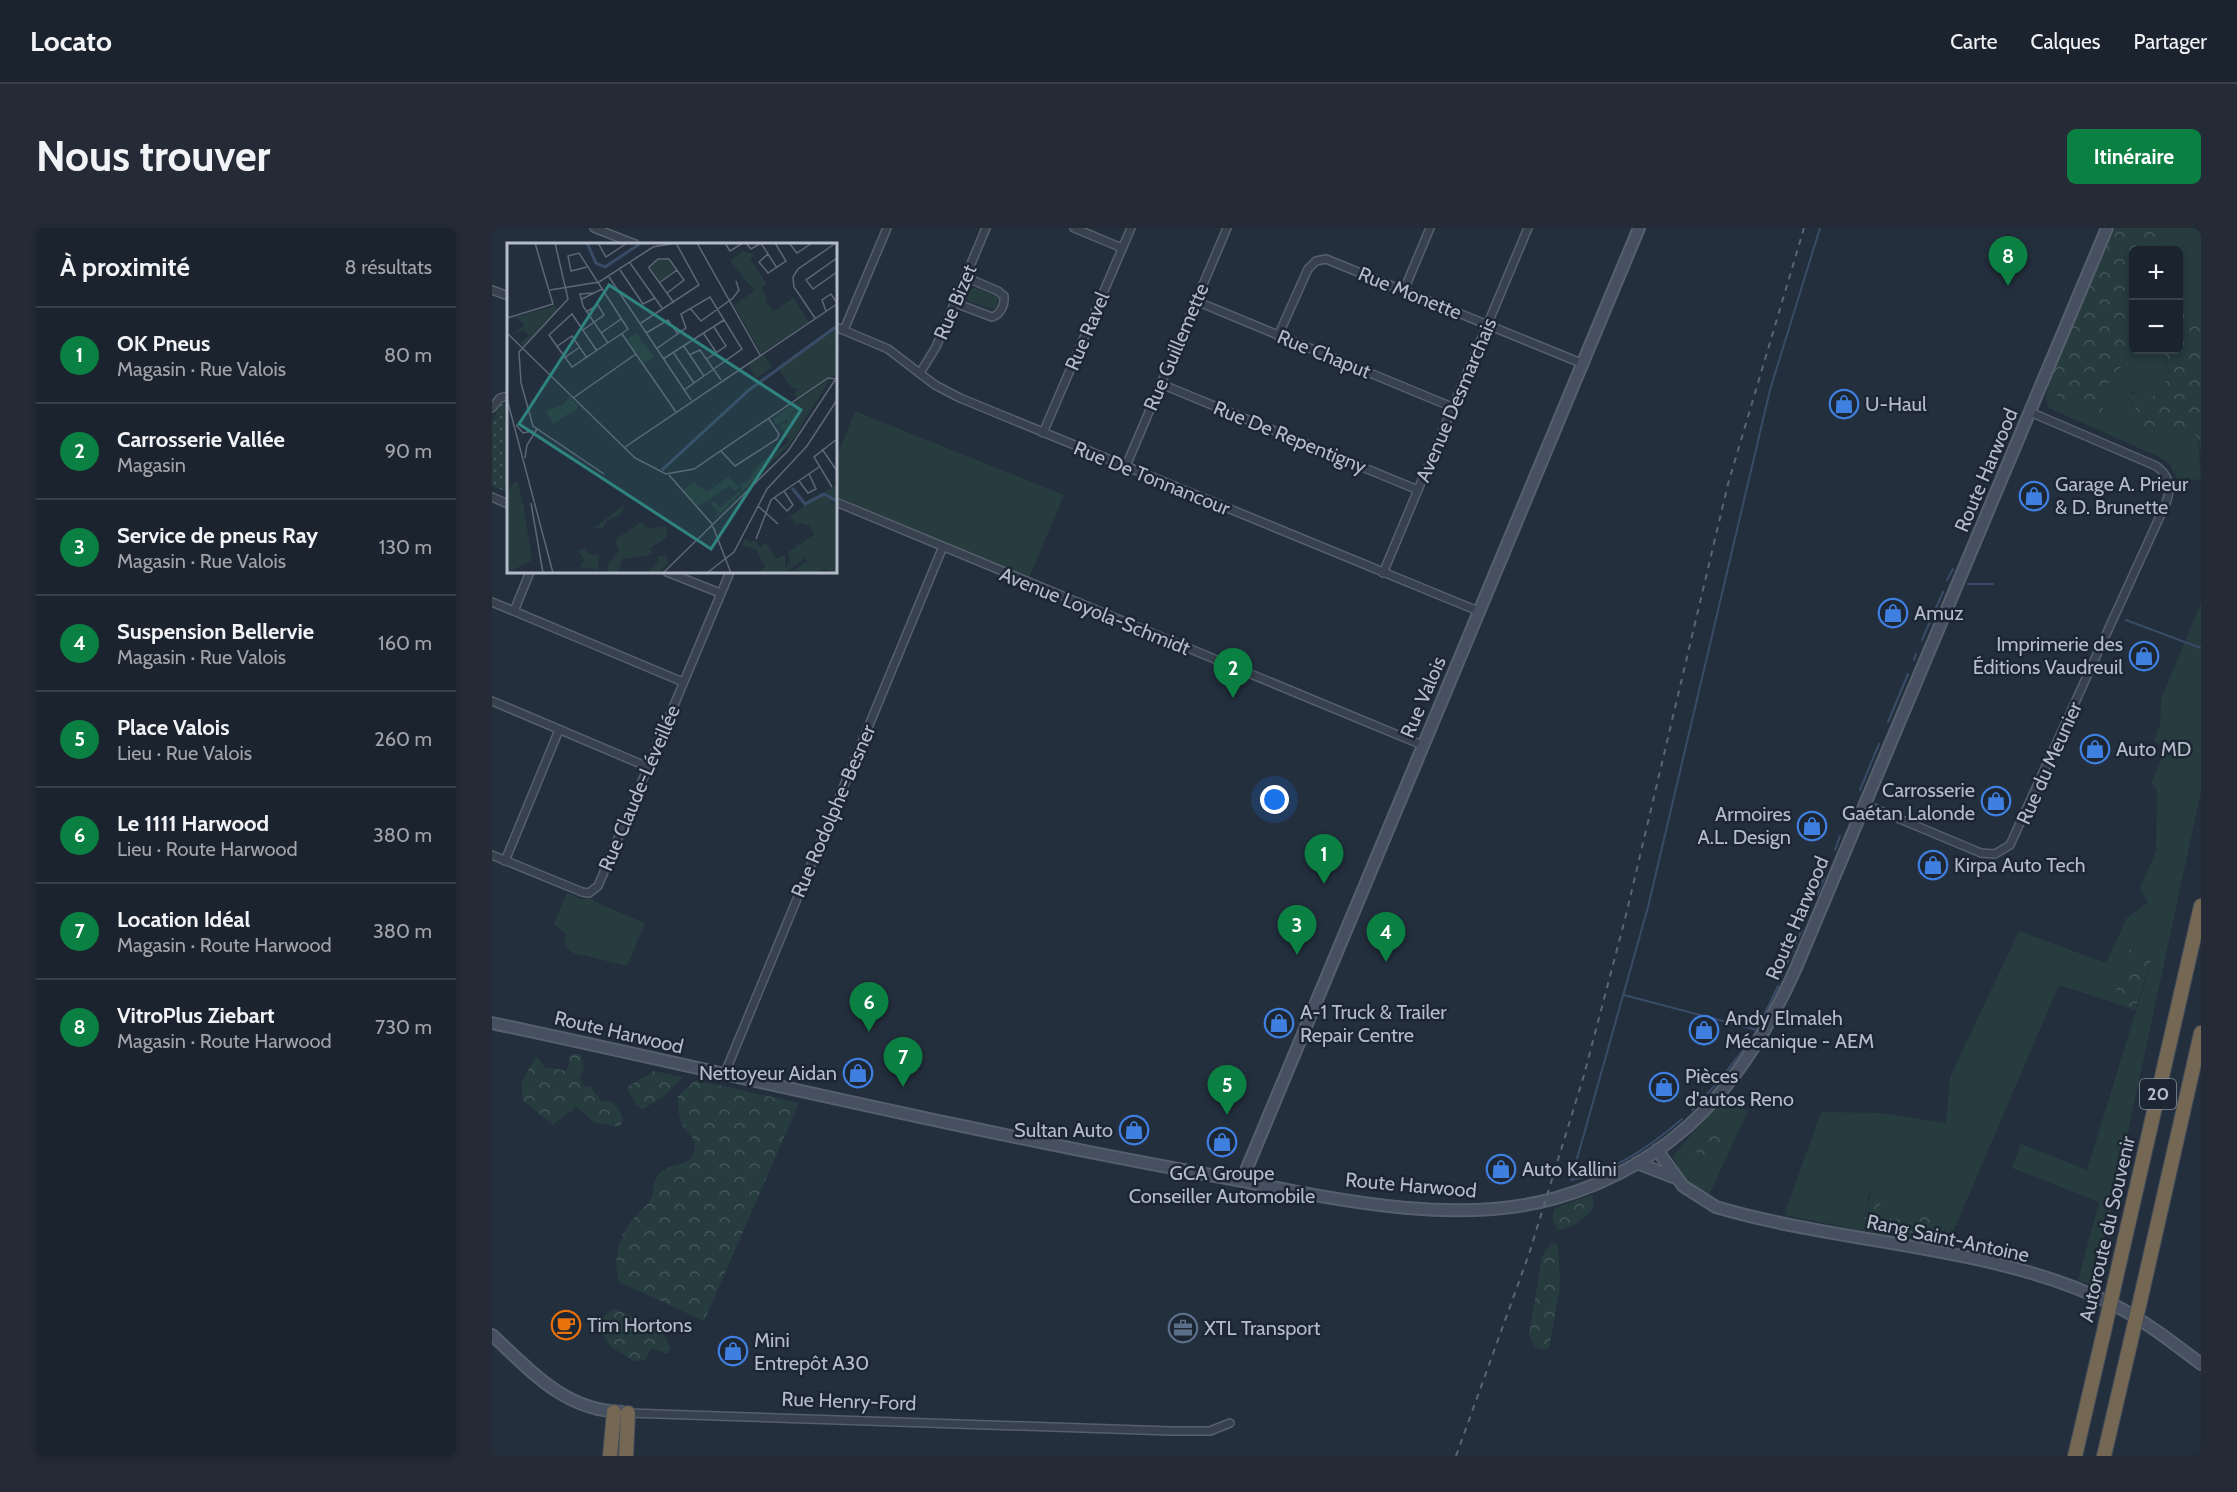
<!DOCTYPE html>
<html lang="fr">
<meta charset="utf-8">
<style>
:root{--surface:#1b232e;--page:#242b36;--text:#f1f3f6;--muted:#a0a4aa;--line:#39404a;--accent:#0b8043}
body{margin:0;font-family:Cabin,sans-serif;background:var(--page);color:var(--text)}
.controls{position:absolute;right:18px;top:18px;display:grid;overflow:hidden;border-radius:9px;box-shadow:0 3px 9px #0003}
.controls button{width:54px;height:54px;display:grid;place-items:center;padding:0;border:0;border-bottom:2px solid var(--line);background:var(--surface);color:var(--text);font:30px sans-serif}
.you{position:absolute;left:783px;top:572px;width:21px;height:21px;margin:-15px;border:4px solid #fff;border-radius:50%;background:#1a73e8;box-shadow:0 0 0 9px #1a73e833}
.badge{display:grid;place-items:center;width:39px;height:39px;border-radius:50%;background:var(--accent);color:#fff;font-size:20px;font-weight:700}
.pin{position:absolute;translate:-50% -50px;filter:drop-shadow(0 2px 3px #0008)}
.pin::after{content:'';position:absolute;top:32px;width:21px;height:18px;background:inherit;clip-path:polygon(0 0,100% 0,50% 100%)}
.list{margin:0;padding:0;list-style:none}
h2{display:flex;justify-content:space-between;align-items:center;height:78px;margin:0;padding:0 24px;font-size:26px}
h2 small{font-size:20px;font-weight:400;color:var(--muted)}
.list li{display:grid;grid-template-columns:39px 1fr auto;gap:18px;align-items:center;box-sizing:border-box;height:96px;padding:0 24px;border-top:2px solid var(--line)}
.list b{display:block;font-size:22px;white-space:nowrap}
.list p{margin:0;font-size:20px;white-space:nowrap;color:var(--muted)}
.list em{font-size:20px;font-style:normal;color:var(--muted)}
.map{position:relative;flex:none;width:1709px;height:1228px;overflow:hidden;border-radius:9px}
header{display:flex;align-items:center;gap:36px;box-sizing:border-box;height:84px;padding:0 30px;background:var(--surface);border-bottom:2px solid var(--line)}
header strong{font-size:28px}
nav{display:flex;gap:33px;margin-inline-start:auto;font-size:21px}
.intro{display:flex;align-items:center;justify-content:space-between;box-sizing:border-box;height:144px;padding:0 36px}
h1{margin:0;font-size:42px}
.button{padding:15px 27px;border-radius:9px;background:var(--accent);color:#fff;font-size:21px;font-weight:700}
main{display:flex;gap:36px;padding:0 36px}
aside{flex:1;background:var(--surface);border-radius:9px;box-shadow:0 3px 9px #0003}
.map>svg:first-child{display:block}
.grass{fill:#263c3f;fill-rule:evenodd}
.forest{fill:url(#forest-crowns)}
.park{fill:url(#park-dots)}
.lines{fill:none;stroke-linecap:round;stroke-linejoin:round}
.stream{stroke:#394c67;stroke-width:2}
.street-casing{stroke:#565f6c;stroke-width:10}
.secondary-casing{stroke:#565f6c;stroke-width:14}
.highway-casing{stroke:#434c59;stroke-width:16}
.street{stroke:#38414e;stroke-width:7}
.secondary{stroke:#465061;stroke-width:10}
.highway{stroke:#746855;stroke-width:14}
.rail{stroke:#5a6575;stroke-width:2;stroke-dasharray:6 6;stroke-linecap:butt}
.highway-bridge-casing{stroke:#434c59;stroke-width:16;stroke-linecap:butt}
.highway-bridge{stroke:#746855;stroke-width:14}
.labels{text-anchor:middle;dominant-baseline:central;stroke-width:5;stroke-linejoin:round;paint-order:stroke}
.shield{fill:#1d2633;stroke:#878f9c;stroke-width:1.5}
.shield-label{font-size:18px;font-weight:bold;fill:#b4bcc9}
.street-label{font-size:20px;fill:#b4bcc9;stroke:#1d2633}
.poi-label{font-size:20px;fill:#b4bcc9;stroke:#1d2633;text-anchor:start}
.inset-river{fill:none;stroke:#394c67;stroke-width:3}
.inset-road{fill:none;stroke:#5e6776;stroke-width:1.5}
.view{fill:#308480;fill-opacity:0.15;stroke:#308480;stroke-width:3}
.inset-edge{fill:none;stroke:#b4bcc9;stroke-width:3}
</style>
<header>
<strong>Locato</strong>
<nav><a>Carte</a><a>Calques</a><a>Partager</a></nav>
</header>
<div class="intro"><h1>Nous trouver</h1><a class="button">Itinéraire</a></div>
<main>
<aside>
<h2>À proximité<small>8 résultats</small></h2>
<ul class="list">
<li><span class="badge">1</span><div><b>OK Pneus</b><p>Magasin · Rue Valois</p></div><em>80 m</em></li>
<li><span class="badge">2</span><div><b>Carrosserie Vallée</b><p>Magasin</p></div><em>90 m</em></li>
<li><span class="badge">3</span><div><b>Service de pneus Ray</b><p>Magasin · Rue Valois</p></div><em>130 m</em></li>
<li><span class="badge">4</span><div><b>Suspension Bellervie</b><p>Magasin · Rue Valois</p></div><em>160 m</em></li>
<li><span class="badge">5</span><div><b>Place Valois</b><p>Lieu · Rue Valois</p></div><em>260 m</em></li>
<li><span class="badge">6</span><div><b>Le 1111 Harwood</b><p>Lieu · Route Harwood</p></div><em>380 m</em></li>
<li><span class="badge">7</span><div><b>Location Idéal</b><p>Magasin · Route Harwood</p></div><em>380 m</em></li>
<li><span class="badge">8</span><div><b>VitroPlus Ziebart</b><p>Magasin · Route Harwood</p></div><em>730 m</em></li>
</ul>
</aside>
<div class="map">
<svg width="1709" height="1228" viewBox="0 0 1709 1228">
<defs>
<pattern id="forest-crowns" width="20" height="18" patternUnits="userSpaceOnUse" patternTransform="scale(1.5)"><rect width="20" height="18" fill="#263c3f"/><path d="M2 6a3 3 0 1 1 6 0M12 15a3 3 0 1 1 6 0" fill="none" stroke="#435659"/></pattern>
<pattern id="park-dots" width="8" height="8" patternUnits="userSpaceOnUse" patternTransform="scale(1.5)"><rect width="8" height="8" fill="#263c3f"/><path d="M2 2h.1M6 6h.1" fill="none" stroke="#435659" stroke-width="1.8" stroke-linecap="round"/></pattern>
</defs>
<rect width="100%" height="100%" fill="#242f3e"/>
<g class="grass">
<path d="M1671 0H1709V86L1698 82 1687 69 1686 22H1670Z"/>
<path d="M481 59 507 69 503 82 476 73 474 69Z"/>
<path d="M1641 114 1642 122H1671C1680 149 1679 153 1657 173L1638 163 1635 169 1645 183 1646 199 1676 204 1684 210 1697 202 1706 209 1709 251 1687 254 1677 235 1667 229 1557 180C1551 168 1557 157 1561 145L1566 171 1611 189 1610 162 1616 155 1628 150 1629 139Z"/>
<path d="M363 183 572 267 537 350 344 268V231Z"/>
<path d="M1709 375V563L1603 1058 1586 1052 1607 974 1520 940 1529 916 1595 942 1660 731 1623 716 1634 691 1656 674 1648 660 1664 623 1665 563 1659 555 1674 519 1662 513 1668 496 1669 471Z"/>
<path d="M75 665 90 671 100 670 103 674 153 695 135 738 81 725 72 717 74 706 62 696Z"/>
<path d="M1527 703 1614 735 1618 727 1635 735 1620 774 1567 757 1456 1016 1444 1017 1292 987 1329 884 1390 885 1454 895 1458 849ZM1386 958C1387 973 1388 983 1400 992L1415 987 1438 994 1447 1000 1438 1012 1376 995 1372 989 1377 967Z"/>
<path d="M1231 872 1256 883 1216 969C1202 959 1184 945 1181 927Z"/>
</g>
<g class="forest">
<path d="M1623 0H1671L1670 22H1642L1641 114 1629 139 1628 150 1616 155 1610 162 1611 190 1566 171 1561 145Z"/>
<path d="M1687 69 1698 82 1709 86V221L1706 209 1697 202 1684 210 1667 202 1663 217 1653 216 1646 199 1645 183 1631 162 1657 172C1678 154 1681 148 1671 122H1686Z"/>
<path d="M1623 716 1660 730 1643 782 1620 774 1634 735 1618 727Z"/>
<path d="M79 826H89L92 841 88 850 92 859 98 858 110 874 119 873 127 881 131 891 128 899 103 895 84 879 61 897 31 872 29 855 44 828 53 839 75 843Z"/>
<path d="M161 843 191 849 172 868 151 881 145 878 135 860C143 853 153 850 161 843Z"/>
<path d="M204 852 307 875 212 1093 127 1054C120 1033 127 1007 142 990 147 984 154 979 158 973 164 963 159 953 169 944 180 934 202 940 203 919 203 909 196 906 192 899 186 890 186 879 186 868Z"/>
<path d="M1225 897 1231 899 1227 919 1214 934H1206L1203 929 1206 918Z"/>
<path d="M1386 958C1387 972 1388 983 1400 992L1427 984 1436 986 1438 994 1447 1000 1451 1009 1447 1012H1438L1376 995 1372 989 1381 960Z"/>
<path d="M1100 967 1102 978C1095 990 1081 1000 1066 1002L1060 990 1063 980Z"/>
<path d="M1060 1015 1066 1016 1068 1059 1057 1120 1050 1122 1042 1119 1037 1107 1050 1030 1053 1022Z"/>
<path d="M122 1081 168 1099 179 1121 175 1125 159 1121 153 1132 140 1133C132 1124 118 1122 113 1111 110 1105 110 1098 107 1092Z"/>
</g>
<path class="park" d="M16 174V265L0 258V193L8 177Z"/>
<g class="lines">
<g class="stream">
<path d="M1455 352 1461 341"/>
<path d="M1476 356H1501"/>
<path d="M1634 392 1709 420"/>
<path d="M1430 412 1451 364"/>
<path d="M1422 432 1424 426"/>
<path d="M1396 494 1416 446"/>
<path d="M1368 562 1387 516"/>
<path d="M1355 591 1360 581"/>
<path d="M1343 622 1348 608"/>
<path d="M1325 667 1332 650"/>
<path d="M1295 736 1310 701"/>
<path d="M1132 767 1265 802"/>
<path d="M1264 804 1286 758"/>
<path d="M1200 882 1227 853 1257 814"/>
<path d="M1190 891C1159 918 1120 945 1079 952L1156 679 1278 162 1328 0"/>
</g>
<g class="street-casing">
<g id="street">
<path d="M102 0 143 16"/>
<path d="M582 0 630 20"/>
<path d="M0 62 16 68"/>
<path d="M912 62 938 0"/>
<path d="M704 73 960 179"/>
<path d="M463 75 500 89C508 87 513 77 512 68L506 63 473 49"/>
<path d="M344 99 396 121 443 157 468 170 986 383"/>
<path d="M352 102 395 0"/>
<path d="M786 108 816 41 824 33 834 31 1089 135"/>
<path d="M428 145 444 119 494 0"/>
<path d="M669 156 926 262"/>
<path d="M0 180 8 170 16 168"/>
<path d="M551 205 639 0"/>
<path d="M634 238 735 0"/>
<path d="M0 269 16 276"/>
<path d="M344 274 930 517"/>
<path d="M175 344 228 365"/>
<path d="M891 345 1036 0"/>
<path d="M0 374 191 454"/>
<path d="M22 383 38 344"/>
<path d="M0 473 156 539"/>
<path d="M1372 576 1489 625 1503 626 1518 617 1674 275C1680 260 1678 248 1664 238L1538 184"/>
<path d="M0 627 90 664 97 665 106 658 238 344"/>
<path d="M13 633 67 502"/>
<path d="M232 847 450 321"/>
<path d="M136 1185 679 1203H718L738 1195"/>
</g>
</g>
<g class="secondary-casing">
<g id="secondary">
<path d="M0 795C234 845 467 901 702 944 815 964 952 1002 1064 970 1186 935 1254 852 1304 740L1615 0"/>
<path d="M1165 922 1191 958 1224 979C1348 1016 1497 1017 1614 1073 1648 1089 1679 1113 1709 1136"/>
<path d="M1145 935 1181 949"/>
<path d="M750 952 1147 0"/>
<path d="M0 1107C39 1143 73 1183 130 1184"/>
</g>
</g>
<g class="highway-casing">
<g id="highway">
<path d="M1623 1054 1709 678"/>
<path d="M1649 1069 1709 805"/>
<path d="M118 1228 122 1184"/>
<path d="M134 1228 136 1185"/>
<path d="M1583 1228 1613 1099"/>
<path d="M1612 1228 1639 1112"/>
</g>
</g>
<use href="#street" class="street"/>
<use href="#secondary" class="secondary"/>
<use href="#highway" class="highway"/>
<path class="rail" d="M964 1228 1037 1026 1092 847 1133 691 1236 256 1312 0"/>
<g class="highway-bridge-casing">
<g id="highway-bridge">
<path d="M1613 1099 1623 1054"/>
<path d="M1639 1112 1649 1069"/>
</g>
</g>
<use href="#highway-bridge" class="highway-bridge"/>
</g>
<defs>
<g id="shop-ring" transform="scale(1.5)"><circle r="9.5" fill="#1d2633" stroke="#3f7fe0" stroke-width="1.5"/><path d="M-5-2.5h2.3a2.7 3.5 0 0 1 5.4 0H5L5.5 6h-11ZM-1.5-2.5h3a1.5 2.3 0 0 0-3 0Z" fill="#3f7fe0"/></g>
<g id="cafe-ring" transform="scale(1.5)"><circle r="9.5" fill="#1d2633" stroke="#e8710a" stroke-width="1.5"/><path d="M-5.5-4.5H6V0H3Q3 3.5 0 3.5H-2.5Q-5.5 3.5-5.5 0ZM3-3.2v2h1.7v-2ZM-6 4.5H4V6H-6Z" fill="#e8710a"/></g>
<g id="office-ring" transform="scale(1.5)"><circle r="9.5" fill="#1d2633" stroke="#5c6f8a" stroke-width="1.5"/><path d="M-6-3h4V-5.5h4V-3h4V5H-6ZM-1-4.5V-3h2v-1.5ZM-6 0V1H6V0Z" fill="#5c6f8a"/></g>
</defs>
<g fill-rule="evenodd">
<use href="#shop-ring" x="1352" y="176"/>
<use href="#shop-ring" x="1542" y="268"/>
<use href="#shop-ring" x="1401" y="385"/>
<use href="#shop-ring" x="1652" y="428"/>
<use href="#shop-ring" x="1603" y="521"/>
<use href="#shop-ring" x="1504" y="573"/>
<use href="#shop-ring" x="1320" y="598"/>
<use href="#shop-ring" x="1441" y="637"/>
<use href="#shop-ring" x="787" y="795"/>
<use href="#shop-ring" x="1212" y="802"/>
<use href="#shop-ring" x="366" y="845"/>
<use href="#shop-ring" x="1172" y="859"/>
<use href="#shop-ring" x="642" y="902"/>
<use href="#shop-ring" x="730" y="914"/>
<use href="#shop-ring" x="1009" y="941"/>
<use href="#cafe-ring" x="74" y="1097"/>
<use href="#office-ring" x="691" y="1100"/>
<use href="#shop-ring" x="241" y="1123"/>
</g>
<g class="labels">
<rect class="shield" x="1648" y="851" width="36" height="30" rx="4.5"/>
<g class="shield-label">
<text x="1666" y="866">20</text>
</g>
<g class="street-label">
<text transform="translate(918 65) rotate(22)">Rue Monette</text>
<text transform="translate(463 74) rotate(-67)">Rue Bizet</text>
<text transform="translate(595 103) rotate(-67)">Rue Ravel</text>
<text transform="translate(684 119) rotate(-67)">Rue Guillemette</text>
<text transform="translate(832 126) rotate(22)">Rue Chaput</text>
<text transform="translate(964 172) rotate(-67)">Avenue Desmarchais</text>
<text transform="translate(798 209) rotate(22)">Rue De Repentigny</text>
<text transform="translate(1494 242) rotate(-67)">Route Harwood</text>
<text transform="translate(660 250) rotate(22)">Rue De Tonnancour</text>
<text transform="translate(603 383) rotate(22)">Avenue Loyola-Schmidt</text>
<text transform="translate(931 469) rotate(-67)">Rue Valois</text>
<text transform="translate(1557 535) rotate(-66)">Rue du Meunier</text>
<text transform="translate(147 560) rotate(-67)">Rue Claude-Léveillée</text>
<text transform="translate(341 583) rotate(-67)">Rue Rodolphe-Besner</text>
<text transform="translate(1305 690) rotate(-67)">Route Harwood</text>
<text transform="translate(127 804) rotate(13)">Route Harwood</text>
<text transform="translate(919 957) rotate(5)">Route Harwood</text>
<text transform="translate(1615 1001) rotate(-77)">Autoroute du Souvenir</text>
<text transform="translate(1456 1010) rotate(12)">Rang Saint-Antoine</text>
<text transform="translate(357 1173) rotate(2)">Rue Henry-Ford</text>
</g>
<g class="poi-label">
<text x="1373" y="176">U-Haul</text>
<text x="1563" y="256">Garage A. Prieur<tspan x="1563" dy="23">&amp; D. Brunette</tspan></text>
<text x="1422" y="385">Amuz</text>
<text x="1631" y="416" text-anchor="end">Imprimerie des<tspan x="1631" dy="23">Éditions Vaudreuil</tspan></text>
<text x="1624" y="521">Auto MD</text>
<text x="1483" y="562" text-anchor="end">Carrosserie<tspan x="1483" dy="23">Gaétan Lalonde</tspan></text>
<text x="1299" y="586" text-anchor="end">Armoires<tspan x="1299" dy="23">A.L. Design</tspan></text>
<text x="1462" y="637">Kirpa Auto Tech</text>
<text x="808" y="784">A-1 Truck &amp; Trailer<tspan x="808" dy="23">Repair Centre</tspan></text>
<text x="1233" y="790">Andy Elmaleh<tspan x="1233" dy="23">Mécanique - AEM</tspan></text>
<text x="345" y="845" text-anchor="end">Nettoyeur Aidan</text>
<text x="1193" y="848">Pièces<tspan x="1193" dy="23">d'autos Reno</tspan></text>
<text x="621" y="902" text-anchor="end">Sultan Auto</text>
<text x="1030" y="941">Auto Kallini</text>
<text x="730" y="945" text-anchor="middle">GCA Groupe<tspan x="730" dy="23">Conseiller Automobile</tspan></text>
<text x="95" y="1097">Tim Hortons</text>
<text x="712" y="1100">XTL Transport</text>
<text x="262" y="1112">Mini<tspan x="262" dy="23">Entrepôt A30</tspan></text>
</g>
</g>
<g transform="translate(15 15)">
<rect width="330" height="330" fill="#242f3e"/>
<path d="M49 63 50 67 17 102 13 100 22 93 16 87 5 92 18 82 9 74 0 77 3 75ZM129 90 147 114 137 121 120 96ZM321 99V104L330 110V131L290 155 287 151 291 146 285 145 270 124 302 101 308 108ZM257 112 265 124 250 135 240 121ZM323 136 283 201 205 279 211 270 204 260 207 257 213 265 235 246 232 242 239 239 255 218 279 201 291 183 283 173 291 163 292 156ZM222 233 232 245 228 248 223 243 191 263 175 248 187 239 200 249ZM330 242V261L309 255 292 275 298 281H288L284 274 272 281 296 264V260ZM239 295 243 300 248 297 253 304 259 300 266 311H257L255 320 249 306 235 302Z" fill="#263c3f"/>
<path d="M236 8 248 12 243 16 260 41 255 45 260 56 256 58 223 18ZM330 82V110L318 102 321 99 308 108 302 101ZM62 153 72 164 46 181 39 168 57 161ZM292 156 293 161 283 172 291 183 283 197 278 195V189L273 185 274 180 280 181 281 176 269 182 266 176ZM7 239 11 240 17 265 25 317 0 330V249ZM317 251 322 254V260L330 261V330L317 326 310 330H283L300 318 298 315 278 330H251L258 324 254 316 257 311H266L270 316 278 311V326L284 318 281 309 308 291 302 283 288 278 301 260ZM120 260 112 273 100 277 96 286 87 285ZM134 279 141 285 159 283 160 294 142 306 146 310 143 312 116 316 111 330H101L100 323 112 307 108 299 112 294ZM79 305 82 311 92 312 91 327 73 324 77 317 71 308ZM150 313H159L162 320 150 330H140L152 317Z" fill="#263c3f"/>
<path d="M150 17H161L168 27 153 38 143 24ZM249 47 267 68 286 55 302 79 254 110 227 62Z" fill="#263c3f"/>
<path class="inset-river" d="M80 0 89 20 98 24 134 0M155 227 242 147 330 83M285 245 298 261 317 251 330 258"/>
<path class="inset-road" d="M48 0 61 56 12 109 14 140 26 183 97 231M91 0 99 14 120 0M190 0 253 112M218 0 223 8 236 0M239 0 244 6 254 0M254 0 270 25M282 0 290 10 305 0M261 11 252 19 261 30 279 18 268 0M330 15 299 37 306 46 330 29M123 20 155 65M80 24 64 28 61 13 72 10 121 86 120 87 65 124 42 92 65 71 90 108M113 27 136 61 148 55M102 34 184 157M152 40 170 27M43 47 92 39 146 4 169 0M86 50 73 51 76 63 101 100M160 50 177 37 162 16H151L142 24V25L167 60M75 56 95 46M183 65 194 78 226 55 232 47 229 38M319 68 315 57 324 51 330 60M0 75 46 61 28 0M308 75 287 44 286 34 291 26 329 0M134 80 192 42 169 0M76 87 97 72 91 62 79 69M0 90 128 215 159 231 187 226 321 135 330 136M94 90 114 76M139 90 161 77 171 91M115 91 169 169M197 91 209 109M176 102 197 133M49 104 65 93 80 115M149 106 179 85 174 71 203 54 235 106 177 147M166 109 187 140M182 112 193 107 214 137M57 115 73 104M156 116 217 77M200 116 219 103 207 84M66 155 129 111M0 156 46 330M9 182 16 190 26 188M118 204 330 61M315 206 330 228M214 208 228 223 270 196 272 191 262 176M18 215 20 202 30 186M162 232 205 281 224 330M292 238 301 250 309 246 302 231M325 244 307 214 330 196M267 254 280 268 286 262 277 248M24 260 36 330M251 263 271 281M249 296 264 257 312 224M156 330 281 208 330 134M200 330 227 309 260 246 300 203 330 157"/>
<path class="view" d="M102 42 294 167 204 306 12 181Z"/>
<rect width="330" height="330" class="inset-edge"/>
</g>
</svg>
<div class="controls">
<button>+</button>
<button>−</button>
</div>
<div class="you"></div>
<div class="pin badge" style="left:832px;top:656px">1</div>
<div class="pin badge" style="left:741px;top:470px">2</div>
<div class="pin badge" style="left:805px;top:727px">3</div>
<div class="pin badge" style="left:894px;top:734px">4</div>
<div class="pin badge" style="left:735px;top:887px">5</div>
<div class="pin badge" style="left:377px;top:804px">6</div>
<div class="pin badge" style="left:411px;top:859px">7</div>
<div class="pin badge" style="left:1516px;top:58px">8</div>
</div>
</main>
